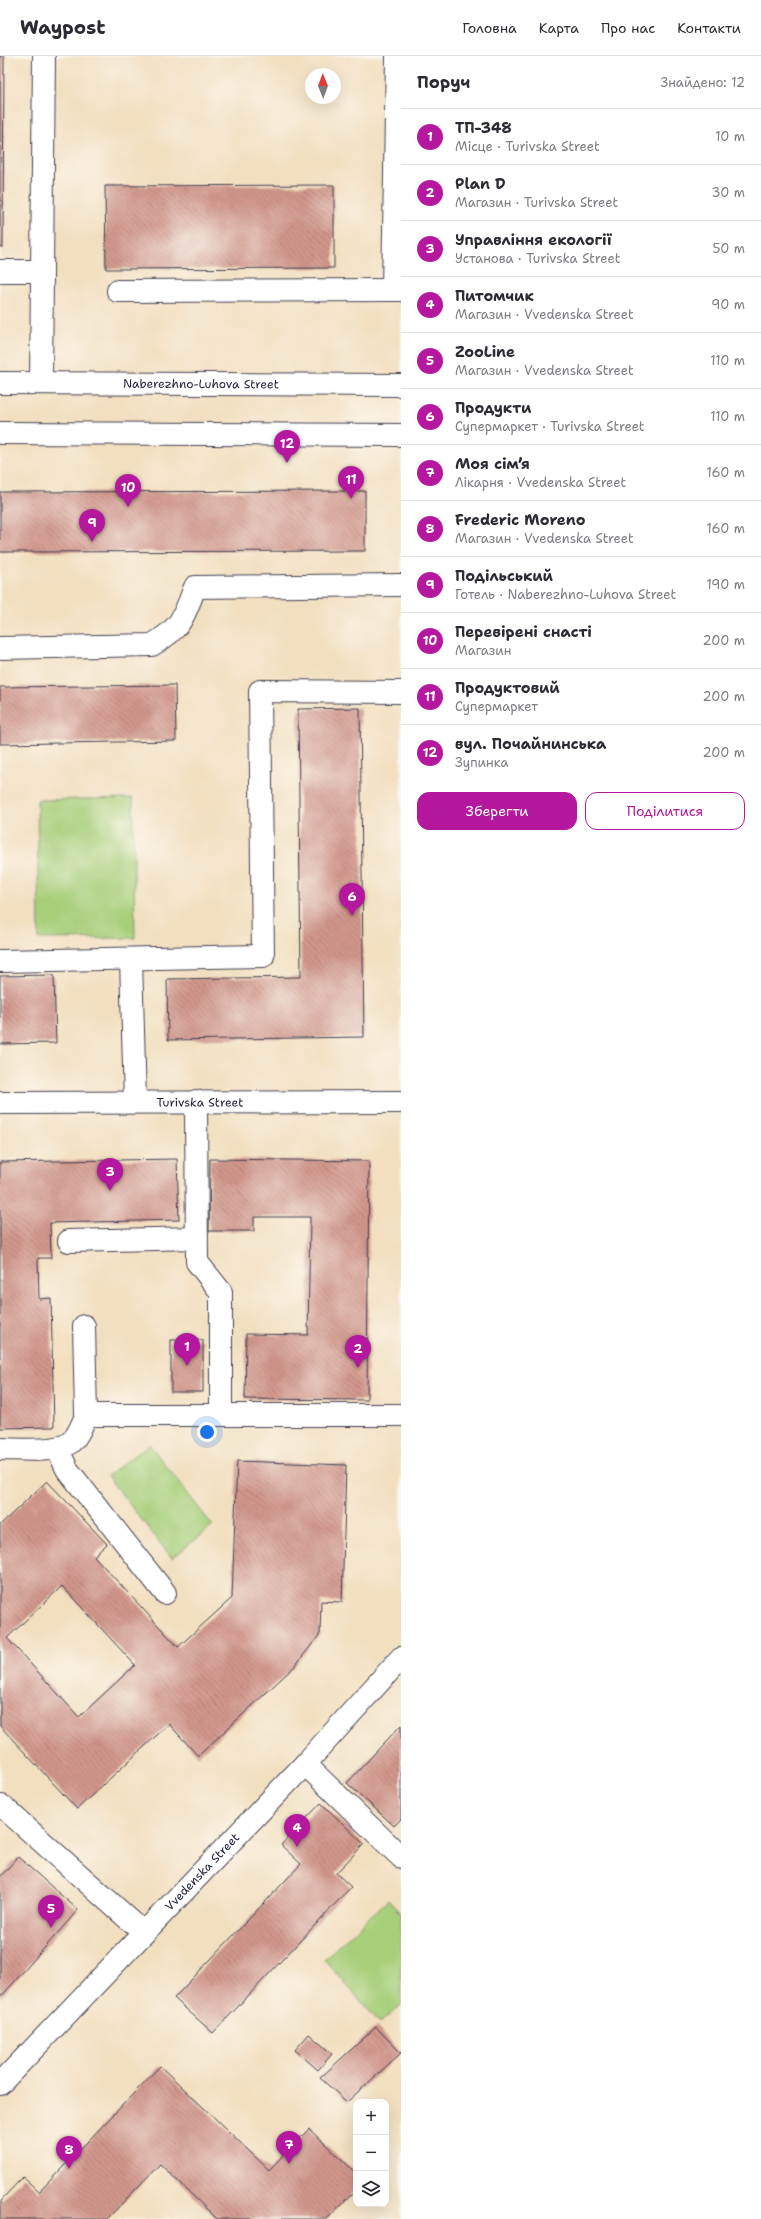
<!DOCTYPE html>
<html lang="uk">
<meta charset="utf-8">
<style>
:root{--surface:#fff;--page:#f2f2f3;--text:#2b2b33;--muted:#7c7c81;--line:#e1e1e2;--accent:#b5179e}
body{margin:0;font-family:"Shantell Sans",sans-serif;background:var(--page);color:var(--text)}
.controls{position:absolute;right:12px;bottom:12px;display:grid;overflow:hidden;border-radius:8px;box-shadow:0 4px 16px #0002}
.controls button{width:36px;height:36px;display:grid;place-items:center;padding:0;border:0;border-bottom:1px solid var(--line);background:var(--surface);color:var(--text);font:20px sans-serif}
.compass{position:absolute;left:305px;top:12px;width:36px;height:36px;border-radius:50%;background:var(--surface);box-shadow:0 4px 16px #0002;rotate:359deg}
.you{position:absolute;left:207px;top:1376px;width:14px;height:14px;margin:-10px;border:3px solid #fff;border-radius:50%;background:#1a73e8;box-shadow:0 0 0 6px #1a73e833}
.badge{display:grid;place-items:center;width:26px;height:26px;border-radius:50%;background:var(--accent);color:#fff;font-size:13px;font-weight:700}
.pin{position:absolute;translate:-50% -33px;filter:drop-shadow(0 1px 2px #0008)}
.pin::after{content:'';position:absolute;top:21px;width:14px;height:12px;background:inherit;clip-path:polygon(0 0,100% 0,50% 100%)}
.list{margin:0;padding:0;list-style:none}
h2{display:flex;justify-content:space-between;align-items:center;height:52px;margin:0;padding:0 16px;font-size:17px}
h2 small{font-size:13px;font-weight:400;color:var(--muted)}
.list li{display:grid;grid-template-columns:26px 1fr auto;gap:12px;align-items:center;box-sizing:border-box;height:56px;padding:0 16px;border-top:1px solid var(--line)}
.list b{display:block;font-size:15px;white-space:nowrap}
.list p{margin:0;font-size:13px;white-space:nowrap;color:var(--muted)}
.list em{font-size:13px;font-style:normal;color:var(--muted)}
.actions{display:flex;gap:8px;padding:12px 16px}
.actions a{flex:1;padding:9px 0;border:1px solid var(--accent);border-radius:12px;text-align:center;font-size:14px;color:var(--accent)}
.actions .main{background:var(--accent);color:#fff}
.icon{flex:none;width:22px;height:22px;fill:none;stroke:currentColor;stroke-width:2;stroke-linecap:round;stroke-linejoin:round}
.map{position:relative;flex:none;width:401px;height:2163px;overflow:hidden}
header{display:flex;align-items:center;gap:24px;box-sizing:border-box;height:56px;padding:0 20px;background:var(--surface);border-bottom:1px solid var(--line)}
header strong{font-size:19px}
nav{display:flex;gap:22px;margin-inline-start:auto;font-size:14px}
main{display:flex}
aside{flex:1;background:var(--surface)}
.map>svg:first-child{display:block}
.green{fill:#a7cf7a;stroke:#64785a}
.building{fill:url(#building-back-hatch);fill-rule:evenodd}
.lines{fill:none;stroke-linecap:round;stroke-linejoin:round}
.minor-casing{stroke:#413e4f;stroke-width:24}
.major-casing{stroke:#413e4f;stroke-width:24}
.minor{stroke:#fff;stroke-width:22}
.major{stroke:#fff;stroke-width:22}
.labels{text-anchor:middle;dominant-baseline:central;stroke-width:3.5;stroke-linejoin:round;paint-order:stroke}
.street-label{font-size:12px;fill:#22223b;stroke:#fbf7ec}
</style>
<header>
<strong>Waypost</strong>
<nav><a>Головна</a><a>Карта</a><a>Про нас</a><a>Контакти</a></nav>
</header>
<main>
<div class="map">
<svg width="401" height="2163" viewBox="0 0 401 2163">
<defs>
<pattern id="building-back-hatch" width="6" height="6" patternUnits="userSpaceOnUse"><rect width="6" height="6" fill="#d2968b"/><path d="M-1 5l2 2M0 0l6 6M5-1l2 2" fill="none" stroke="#aa7a73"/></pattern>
</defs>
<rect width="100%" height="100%" fill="#fbf7ec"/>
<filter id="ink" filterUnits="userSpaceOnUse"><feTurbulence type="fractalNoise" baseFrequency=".025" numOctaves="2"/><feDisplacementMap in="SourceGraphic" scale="8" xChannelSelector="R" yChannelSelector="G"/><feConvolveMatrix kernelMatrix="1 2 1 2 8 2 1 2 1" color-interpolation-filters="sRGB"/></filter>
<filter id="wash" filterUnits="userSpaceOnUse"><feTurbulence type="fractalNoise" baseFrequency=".012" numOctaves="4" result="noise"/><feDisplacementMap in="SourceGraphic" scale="16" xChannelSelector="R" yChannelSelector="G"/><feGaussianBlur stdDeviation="0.9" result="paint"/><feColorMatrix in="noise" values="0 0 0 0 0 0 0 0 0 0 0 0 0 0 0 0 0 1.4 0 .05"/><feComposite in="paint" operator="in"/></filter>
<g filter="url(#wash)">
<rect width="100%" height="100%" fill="#f2dfc0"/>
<g class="green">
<path d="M133 742 135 882 39 883 37 744Z"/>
<path d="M149 1388 213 1470 172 1502 107 1420Z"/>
<path d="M388 1844 401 1858V1949L380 1967 324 1903Z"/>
</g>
<g id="blocks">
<g class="building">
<path d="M0 0H4L3 191H0Z"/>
<path d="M334 129V212L106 213 105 130Z"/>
<path d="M365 435V495L0 496V436Z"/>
<path d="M175 629 176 685 0 688V631Z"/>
<path d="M360 652 364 981 168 984 167 923 301 921 298 653Z"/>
<path d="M54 919 56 987 0 988V920Z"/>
<path d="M177 1103 179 1164 50 1167 51 1202H38L39 1243 51 1242 54 1371 0 1372V1106Z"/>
<path d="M210 1103 369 1105 367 1344 245 1343 246 1278 308 1279 310 1161H254V1175H209Z"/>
<rect x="171" y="1284" width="32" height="52"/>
<path d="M237 1405 346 1409 342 1546 321 1545 320 1578 295 1610 198 1700 169 1668 77 1753 0 1670V1469L47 1425 107 1488 94 1500 178 1591 232 1542ZM62 1530 135 1609 79 1661 7 1582Z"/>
<path d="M401 1669V1763L394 1770 347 1727Z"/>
<path d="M321 1747 364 1788 336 1817 351 1831 213 1977 174 1942 301 1808 281 1789Z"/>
<path d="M18 1801 78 1854 0 1942V1821Z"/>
<path d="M376 1971 401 1997 347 2046 320 2022Z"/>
<path d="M309 1978 332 1998 318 2014 295 1994Z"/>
<path d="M160 2010 269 2114 309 2073 356 2117V2133L327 2163H217L160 2108 107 2163H0V2145L23 2121 39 2136Z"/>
</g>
</g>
</g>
<g filter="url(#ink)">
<use href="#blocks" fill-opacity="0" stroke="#413e4f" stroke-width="1"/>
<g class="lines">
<g class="minor-casing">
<g id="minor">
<path d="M0 215H42"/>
<path d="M393 234 397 0"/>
<path d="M118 235 401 234"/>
<path d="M41 327 44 0"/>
<path d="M0 592 152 589C181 572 183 563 195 531L401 529"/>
<path d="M131 903 135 1046"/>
<path d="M0 905 263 900 260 635 401 636"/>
<path d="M196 1045 197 1206 221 1236V1359"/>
<path id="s1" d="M0 1047 401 1046"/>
<path d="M69 1185 196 1182"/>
<path d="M84 1270 86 1359"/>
<path d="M57 1392 67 1413 165 1537"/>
<path d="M0 1393C17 1393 53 1397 68 1388 78 1382 82 1369 86 1359H401"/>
<path d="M305 1708 401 1801"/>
<path d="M0 1752 2 1750 144 1877"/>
<path id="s2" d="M0 2028 305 1708 401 1602"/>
</g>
</g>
<g class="major-casing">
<g id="major">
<path id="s3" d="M0 327 401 329"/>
<path d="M0 377 401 379"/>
</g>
</g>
<use href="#minor" class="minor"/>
<use href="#major" class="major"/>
</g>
</g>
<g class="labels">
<g class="street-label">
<text stroke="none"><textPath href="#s3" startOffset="201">Naberezhno-Luhova Street</textPath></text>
<text stroke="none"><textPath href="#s1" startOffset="200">Turivska Street</textPath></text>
<text stroke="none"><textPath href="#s2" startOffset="293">Vvedenska Street</textPath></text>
</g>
</g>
</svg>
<div class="controls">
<button>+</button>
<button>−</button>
<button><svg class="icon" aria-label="layers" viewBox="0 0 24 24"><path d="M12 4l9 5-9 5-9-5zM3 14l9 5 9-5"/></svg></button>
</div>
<svg class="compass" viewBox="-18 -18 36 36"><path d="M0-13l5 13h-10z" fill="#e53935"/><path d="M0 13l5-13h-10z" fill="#7c7c81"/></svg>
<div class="you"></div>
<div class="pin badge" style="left:187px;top:1310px">1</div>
<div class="pin badge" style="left:358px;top:1312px">2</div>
<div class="pin badge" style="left:110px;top:1135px">3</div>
<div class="pin badge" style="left:297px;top:1791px">4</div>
<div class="pin badge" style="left:51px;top:1872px">5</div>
<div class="pin badge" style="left:352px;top:860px">6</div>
<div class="pin badge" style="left:289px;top:2108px">7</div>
<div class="pin badge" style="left:69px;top:2113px">8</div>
<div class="pin badge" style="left:92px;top:486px">9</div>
<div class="pin badge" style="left:128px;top:451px">10</div>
<div class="pin badge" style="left:351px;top:443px">11</div>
<div class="pin badge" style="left:287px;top:407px">12</div>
</div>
<aside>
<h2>Поруч<small>Знайдено: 12</small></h2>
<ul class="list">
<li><span class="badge">1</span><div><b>ТП-348</b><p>Місце · Turivska Street</p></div><em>10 m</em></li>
<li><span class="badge">2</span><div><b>Plan D</b><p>Магазин · Turivska Street</p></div><em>30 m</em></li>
<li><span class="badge">3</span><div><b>Управління екології</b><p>Установа · Turivska Street</p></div><em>50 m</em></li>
<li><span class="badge">4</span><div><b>Питомчик</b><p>Магазин · Vvedenska Street</p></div><em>90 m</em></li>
<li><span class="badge">5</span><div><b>ZooLine</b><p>Магазин · Vvedenska Street</p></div><em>110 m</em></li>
<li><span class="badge">6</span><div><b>Продукти</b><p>Супермаркет · Turivska Street</p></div><em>110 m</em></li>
<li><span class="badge">7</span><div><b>Моя сім’я</b><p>Лікарня · Vvedenska Street</p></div><em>160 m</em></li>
<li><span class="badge">8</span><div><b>Frederic Moreno</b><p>Магазин · Vvedenska Street</p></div><em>160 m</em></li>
<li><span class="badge">9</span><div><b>Подільський</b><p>Готель · Naberezhno-Luhova Street</p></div><em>190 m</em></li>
<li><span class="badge">10</span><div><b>Перевірені снасті</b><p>Магазин</p></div><em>200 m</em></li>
<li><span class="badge">11</span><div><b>Продуктовий</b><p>Супермаркет</p></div><em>200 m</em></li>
<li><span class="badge">12</span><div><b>вул. Почайнинська</b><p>Зупинка</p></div><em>200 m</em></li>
</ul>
<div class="actions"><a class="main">Зберегти</a><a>Поділитися</a></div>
</aside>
</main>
